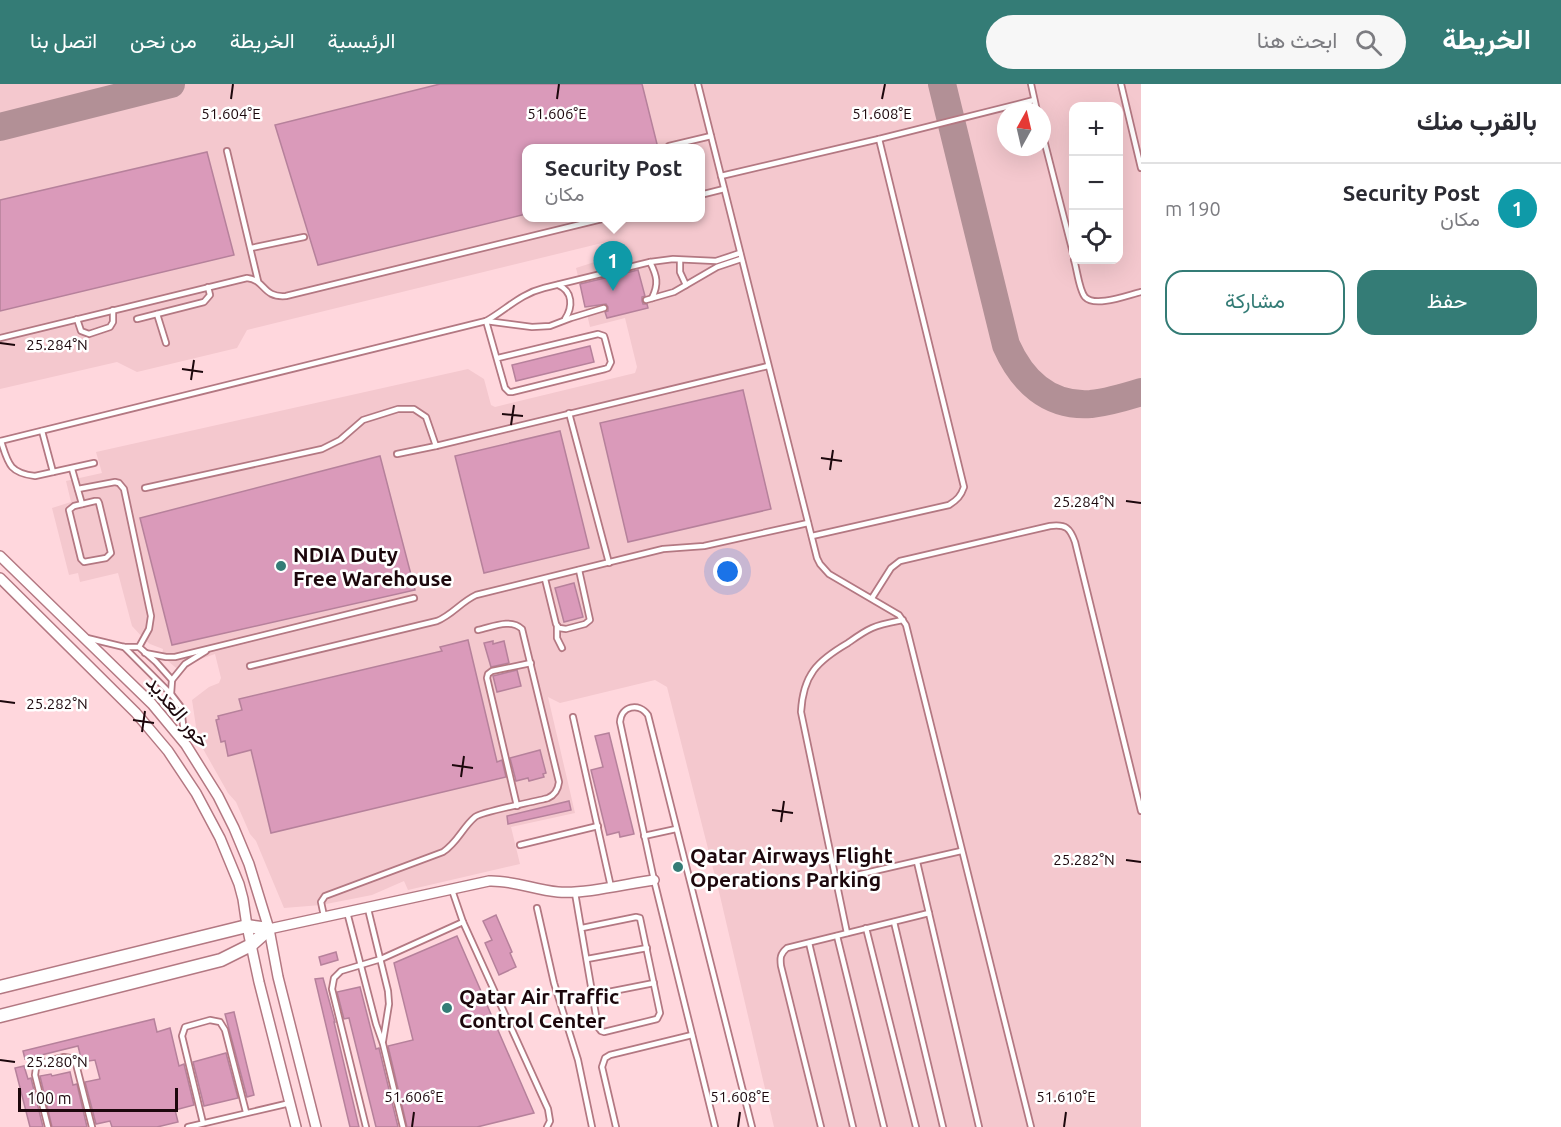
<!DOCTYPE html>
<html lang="ar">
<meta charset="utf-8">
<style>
:root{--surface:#fff;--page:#f7f7f7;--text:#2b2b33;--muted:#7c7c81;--line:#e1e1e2;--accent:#347c76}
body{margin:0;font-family:Ubuntu,Vazirmatn,sans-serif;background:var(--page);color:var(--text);direction:rtl}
.controls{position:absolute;right:18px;top:18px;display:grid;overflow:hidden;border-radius:12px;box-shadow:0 6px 24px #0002}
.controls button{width:54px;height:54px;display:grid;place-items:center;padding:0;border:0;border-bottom:2px solid var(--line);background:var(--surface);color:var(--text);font:30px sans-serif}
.compass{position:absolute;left:997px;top:18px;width:54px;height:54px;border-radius:50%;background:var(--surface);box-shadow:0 6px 24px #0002;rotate:8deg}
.scale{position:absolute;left:18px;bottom:15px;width:160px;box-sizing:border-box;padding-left:6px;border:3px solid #1c070c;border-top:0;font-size:16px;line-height:21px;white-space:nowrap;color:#1c070c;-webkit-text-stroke:4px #fff;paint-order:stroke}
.you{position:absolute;left:728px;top:488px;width:21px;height:21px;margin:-15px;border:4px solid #fff;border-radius:50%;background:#1a73e8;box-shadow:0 0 0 9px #1a73e833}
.badge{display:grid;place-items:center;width:39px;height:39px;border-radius:50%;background:var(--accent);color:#fff;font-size:20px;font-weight:700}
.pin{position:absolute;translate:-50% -50px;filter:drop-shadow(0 2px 3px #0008)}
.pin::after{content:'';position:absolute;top:32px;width:21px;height:18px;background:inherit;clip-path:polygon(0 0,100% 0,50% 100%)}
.popup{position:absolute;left:522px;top:60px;width:183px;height:78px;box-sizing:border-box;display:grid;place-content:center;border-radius:12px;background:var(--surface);filter:drop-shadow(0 2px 4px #0005);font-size:20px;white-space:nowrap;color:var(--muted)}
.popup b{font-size:22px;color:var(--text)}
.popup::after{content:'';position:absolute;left:50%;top:100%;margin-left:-12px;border:12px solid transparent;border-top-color:var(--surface)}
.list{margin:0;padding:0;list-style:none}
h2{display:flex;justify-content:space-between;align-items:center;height:78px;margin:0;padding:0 24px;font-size:26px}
h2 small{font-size:20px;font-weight:400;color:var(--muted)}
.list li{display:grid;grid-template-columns:39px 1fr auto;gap:18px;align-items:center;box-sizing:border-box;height:90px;padding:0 24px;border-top:2px solid var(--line)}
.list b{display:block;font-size:22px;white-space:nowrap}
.list p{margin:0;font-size:20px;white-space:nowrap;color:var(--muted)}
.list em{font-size:20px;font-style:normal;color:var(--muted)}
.actions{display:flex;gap:12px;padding:18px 24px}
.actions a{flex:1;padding:14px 0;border:2px solid var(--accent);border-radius:18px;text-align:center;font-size:21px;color:var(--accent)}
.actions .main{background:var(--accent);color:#fff}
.icon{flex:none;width:33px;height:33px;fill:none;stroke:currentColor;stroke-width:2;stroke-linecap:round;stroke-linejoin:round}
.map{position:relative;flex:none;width:1141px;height:1043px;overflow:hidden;direction:ltr}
header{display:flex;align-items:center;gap:36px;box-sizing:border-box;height:84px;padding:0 30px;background:var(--accent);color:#fff}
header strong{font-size:28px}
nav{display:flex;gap:33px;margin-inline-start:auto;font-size:21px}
.search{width:420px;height:54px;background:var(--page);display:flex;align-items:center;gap:15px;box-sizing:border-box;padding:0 21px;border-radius:33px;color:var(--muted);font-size:22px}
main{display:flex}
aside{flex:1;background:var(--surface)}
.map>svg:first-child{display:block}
.built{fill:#f4c8ce;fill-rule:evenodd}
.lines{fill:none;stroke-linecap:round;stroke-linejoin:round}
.taxiway{stroke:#b29096;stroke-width:28}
.building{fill:#da9aba;stroke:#b6819b;stroke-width:1.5}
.service-casing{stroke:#b37882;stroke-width:8}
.minor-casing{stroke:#b37882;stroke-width:12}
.secondary-casing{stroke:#b37882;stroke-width:15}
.service{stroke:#fff;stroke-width:4.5}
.minor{stroke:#fff;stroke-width:9}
.secondary{stroke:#fff;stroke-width:12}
.ticks{fill:none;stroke:#1c070c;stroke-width:2}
.poi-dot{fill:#347c76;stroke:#fff;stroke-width:2}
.labels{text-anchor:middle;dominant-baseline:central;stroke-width:5;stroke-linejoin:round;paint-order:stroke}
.poi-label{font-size:21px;font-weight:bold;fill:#1c070c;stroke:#fff;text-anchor:start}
.street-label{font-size:21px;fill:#1c070c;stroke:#fff}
.ticks-label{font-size:15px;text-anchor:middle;fill:#1c070c;stroke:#fff;stroke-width:5;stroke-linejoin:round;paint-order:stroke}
</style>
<header>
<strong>الخريطة</strong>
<div class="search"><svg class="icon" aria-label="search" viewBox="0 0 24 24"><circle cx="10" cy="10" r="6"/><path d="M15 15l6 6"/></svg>ابحث هنا</div>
<nav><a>الرئيسية</a><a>الخريطة</a><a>من نحن</a><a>اتصل بنا</a></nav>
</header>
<main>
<aside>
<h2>بالقرب منك<small></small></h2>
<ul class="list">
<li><span class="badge" style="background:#0f9aa8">1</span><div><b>Security Post</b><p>مكان</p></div><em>190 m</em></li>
</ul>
<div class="actions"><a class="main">حفظ</a><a>مشاركة</a></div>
</aside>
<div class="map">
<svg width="1141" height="1043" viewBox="0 0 1141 1043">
<rect width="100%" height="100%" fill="#ffd7dd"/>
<path class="built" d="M0 0H1141V1043H774L720 812 667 603 655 596 560 619 548 613 575 729 511 743 520 780 408 806 404 797 372 811 321 821 284 824 256 757 250 750 236 718 228 709 198 656 192 616 209 603 219 599 221 594 215 570 195 577 182 589 162 572 163 565 150 560 144 555 132 542 118 489 80 498 78 489 69 491 52 424 71 418 66 397 102 389 96 368 468 285 484 295 491 321 495 323 635 289 637 283 625 234 590 243 578 192 576 184 610 173 606 161 602 159 247 246 237 264 137 288 117 278 0 305ZM1074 22H1118V176H1074ZM1006 27H1042V63H1006ZM526 64H700V134H526Z"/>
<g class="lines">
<g class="taxiway">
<path d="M942 0 1006 261C1022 297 1048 323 1091 320 1108 318 1125 313 1141 308"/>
<path d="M0 43 171 0"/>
</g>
</g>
<g class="building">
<path d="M440 0H642L658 64H526V130L318 181 275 41Z"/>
<path d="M207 68 234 171 0 227V116Z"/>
<path d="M638 186 645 212 642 213V217L643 220H647L648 224 607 234 605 228 608 227V223L606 220 585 223 580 200Z"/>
<path d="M590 262 594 278 516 297 512 281Z"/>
<path d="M743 306 771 425 628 458 600 339Z"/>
<path d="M560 347 589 464 484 489 455 372Z"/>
<path d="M380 372 415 506 172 561 140 434Z"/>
<path d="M574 499 583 533 564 538 555 504Z"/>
<path d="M468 556 497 678 502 676 506 693 271 749 251 666 228 672 225 657 221 658 216 636 219 635 218 632 242 626 239 615 442 567 440 563Z"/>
<path d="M493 557V560L504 557 509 579 491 583 484 559Z"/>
<path d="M517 586 521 602 497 608 493 592Z"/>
<path d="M609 649 634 750 620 753 619 748 607 751 591 686 603 683 595 652Z"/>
<path d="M540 666 546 689 543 690 544 693 529 697 528 694 516 697 510 674Z"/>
<path d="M569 717 571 726 508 740 507 732Z"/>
<path d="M496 831 512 868 510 869 516 883 499 891 485 859 492 856 483 837Z"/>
<path d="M457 852 534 1029 477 1043H407L388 962 413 956 394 879Z"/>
<path d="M336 868 338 876 321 881 319 873Z"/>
<path d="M323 894 335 938H334L359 1043H350L315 895Z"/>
<path d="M360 903 376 965 379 964 398 1043H376L349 934 344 935 337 908Z"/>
<path d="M234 928 254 1011 247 1013 225 930Z"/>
<path d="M154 935 157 948 170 944 179 982 184 980 194 1021 175 1026 178 1038 157 1043H112L110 1037 96 1040 85 998 100 995 95 976 82 978 78 962 25 975 23 967Z"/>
<path d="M226 969 238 1014 204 1022 193 978Z"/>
<path d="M24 982 28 995 31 994 43 1043H30L15 984Z"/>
<path d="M70 988 73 1001 77 1000 87 1043H52L40 992 51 990 52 992Z"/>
</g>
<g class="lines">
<g class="service-casing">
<g id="service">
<path d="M698 0 817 474 820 480 829 490 899 531 906 541 1031 1043"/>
<path d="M1031 0 1037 27"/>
<path d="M1121 0 1141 84"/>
<path d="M1042 48 1074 173"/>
<path d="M669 62 711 52"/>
<path d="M227 67 258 197"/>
<path d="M721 92 879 55 1034 16"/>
<path d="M700 111 724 105"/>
<path d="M251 164 304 153"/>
<path d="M680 176V188L686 201"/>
<path d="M1074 176C1077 185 1079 206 1085 213 1095 224 1128 211 1141 208"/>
<path d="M650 178C657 192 659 200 652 214"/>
<path d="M558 201C573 207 573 223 565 235"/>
<path d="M646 216 674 208 717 183 741 175"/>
<path d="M157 230 166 259"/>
<path d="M77 235 81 247 89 250 110 243 113 238V226"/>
<path d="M137 235 204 218 210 211 208 203"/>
<path d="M486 237 505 304 509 308H512L605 285 608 284 611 278 605 255 604 252 598 250 498 274"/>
<path d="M486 237 532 243 550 242 571 234 604 224"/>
<path d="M0 254 247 194C266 196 262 214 286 212L606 134"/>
<path d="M569 329 609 479"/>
<path d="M42 347 53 388"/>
<path d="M0 357 486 237C507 225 520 210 544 204L650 178 673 175 716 177 740 169"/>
<path d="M1 357C8 379 9 389 35 392L94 379"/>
<path d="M397 370 436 362"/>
<path d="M72 385 82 420"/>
<path d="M145 404 322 365 340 356 363 336 398 325H414L426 333 436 362 768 282"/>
<path d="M78 405 115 398 119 399 124 405 151 532 149 545 139 563"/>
<path d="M95 417H98L99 419 111 469 106 474 84 478 81 475 69 426 74 422Z"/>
<path d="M812 452 949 421C957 416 961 412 964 403L879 55"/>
<path d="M545 495 556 540 559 544 566 545 585 540 590 536 579 486"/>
<path d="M872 514 891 484 900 477 1050 442C1066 440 1070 444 1075 458L1141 727"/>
<path d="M557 542V554L562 564"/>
<path d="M87 554 124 563H139L156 578 172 596 171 610 181 623 185 658"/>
<path d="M124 563 171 610"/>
<path d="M145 569 166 573H175L414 514"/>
<path d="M250 582 437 537C452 531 461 518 476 511L663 465 704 462 808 439"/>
<path d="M172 596 185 580 206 567"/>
<path d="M573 633 611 803"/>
<path d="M517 722 487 594 488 590 492 587 531 579"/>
<path d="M644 752 676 745"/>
<path d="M520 761 598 742"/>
<path d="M917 778 979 1043"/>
<path d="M835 796 961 767"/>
<path d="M452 806 463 838 548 1025 550 1037 547 1043"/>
<path d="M575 809 598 943 601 947 604 948 657 935 660 929 640 834 636 833 582 844"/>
<path d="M537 824 554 899 578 976 592 1043"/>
<path d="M368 825 388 907 389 920 383 957"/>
<path d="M347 828 376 940 383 960 403 1043"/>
<path d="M324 832 321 818 325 812 443 768C458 758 462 744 475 733 482 727 535 718 548 714 555 711 558 706 559 698L522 545C511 534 492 543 478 546"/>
<path d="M894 838 943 1043"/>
<path d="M866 844 916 1043"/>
<path d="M847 849 801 628C803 591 817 577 848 559 855 554 863 548 872 544 881 540 893 538 903 536"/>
<path d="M837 852 884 1043"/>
<path d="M809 859 853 1043"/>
<path d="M587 875 647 864"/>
<path d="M593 911 654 899"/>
<path d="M203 1039 182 952 185 943 210 936 220 938 225 946 246 1028"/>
<path d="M48 1043 35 991 36 984 40 979 64 973 71 974 76 980 92 1043"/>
<path d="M188 1043 290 1019"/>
<path d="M366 1043 332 905 334 894 341 887 381 875 463 838"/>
<path d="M616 1043 602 983 605 974 610 971 692 951"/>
<path d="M715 1043 654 796 620 638C621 622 639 618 648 631L752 1043"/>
<path d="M821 1043 781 882C780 874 780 870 787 864L929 829"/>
</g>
</g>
<g class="minor-casing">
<g id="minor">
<path d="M0 472 152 620 186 661 218 712 234 744 249 780 269 845 278 893 316 1043"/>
<path d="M0 494 136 629 168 667 196 709 220 754 239 800 243 815 247 842 259 898 296 1043"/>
<path d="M269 845 489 797C512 796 535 806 558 808 587 810 625 800 654 796"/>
</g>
</g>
<g class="secondary-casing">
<g id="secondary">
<path d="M0 903 247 842 269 845"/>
<path d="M0 932 221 876 251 861 269 845"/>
</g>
</g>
<use href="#service" class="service"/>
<use href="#minor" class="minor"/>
<use href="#secondary" class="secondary"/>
</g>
<path class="ticks" d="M231 15 233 0M557 15 559 0M882 15 885 0M0 259 15 261M182 285 203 288M191 296 194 276M502 330 523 332M511 341 514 321M821 374 842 377M830 386 833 366M1126 417 1141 419M0 617 15 619M133 636 154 639M142 648 145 627M452 681 473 684M461 693 464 672M772 726 793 729M781 738 784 717M1126 776 1141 778M0 976 15 978M412 1043 414 1028M738 1043 740 1028M1064 1043 1066 1028"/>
<g class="poi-dot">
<circle cx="281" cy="482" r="6"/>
<circle cx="678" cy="783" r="6"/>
<circle cx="447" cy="924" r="6"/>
</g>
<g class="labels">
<g class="poi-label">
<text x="293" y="470">NDIA Duty<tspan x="293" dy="24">Free Warehouse</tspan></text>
<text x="690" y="771">Qatar Airways Flight<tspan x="690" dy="24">Operations Parking</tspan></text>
<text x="459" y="912">Qatar Air Traffic<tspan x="459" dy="24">Control Center</tspan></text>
</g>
<g class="street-label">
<text transform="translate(179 627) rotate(50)">خور العديد</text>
</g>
</g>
<g class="ticks-label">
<text x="231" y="35">51.604°E</text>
<text x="557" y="35">51.606°E</text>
<text x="882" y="35">51.608°E</text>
<text x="57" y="266">25.284°N</text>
<text x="1084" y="423">25.284°N</text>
<text x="57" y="625">25.282°N</text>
<text x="1084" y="781">25.282°N</text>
<text x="57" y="983">25.280°N</text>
<text x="414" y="1018">51.606°E</text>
<text x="740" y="1018">51.608°E</text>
<text x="1066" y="1018">51.610°E</text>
</g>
</svg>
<div class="controls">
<button>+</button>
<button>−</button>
<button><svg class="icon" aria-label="locate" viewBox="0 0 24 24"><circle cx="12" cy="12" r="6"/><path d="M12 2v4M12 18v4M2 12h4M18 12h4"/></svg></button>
</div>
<svg class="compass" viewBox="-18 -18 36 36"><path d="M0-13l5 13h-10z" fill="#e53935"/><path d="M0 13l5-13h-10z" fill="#7c7c81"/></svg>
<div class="scale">100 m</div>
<div class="you"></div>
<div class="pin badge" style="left:613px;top:207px;background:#0f9aa8">1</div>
<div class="popup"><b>Security Post</b>مكان</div>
</div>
</main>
